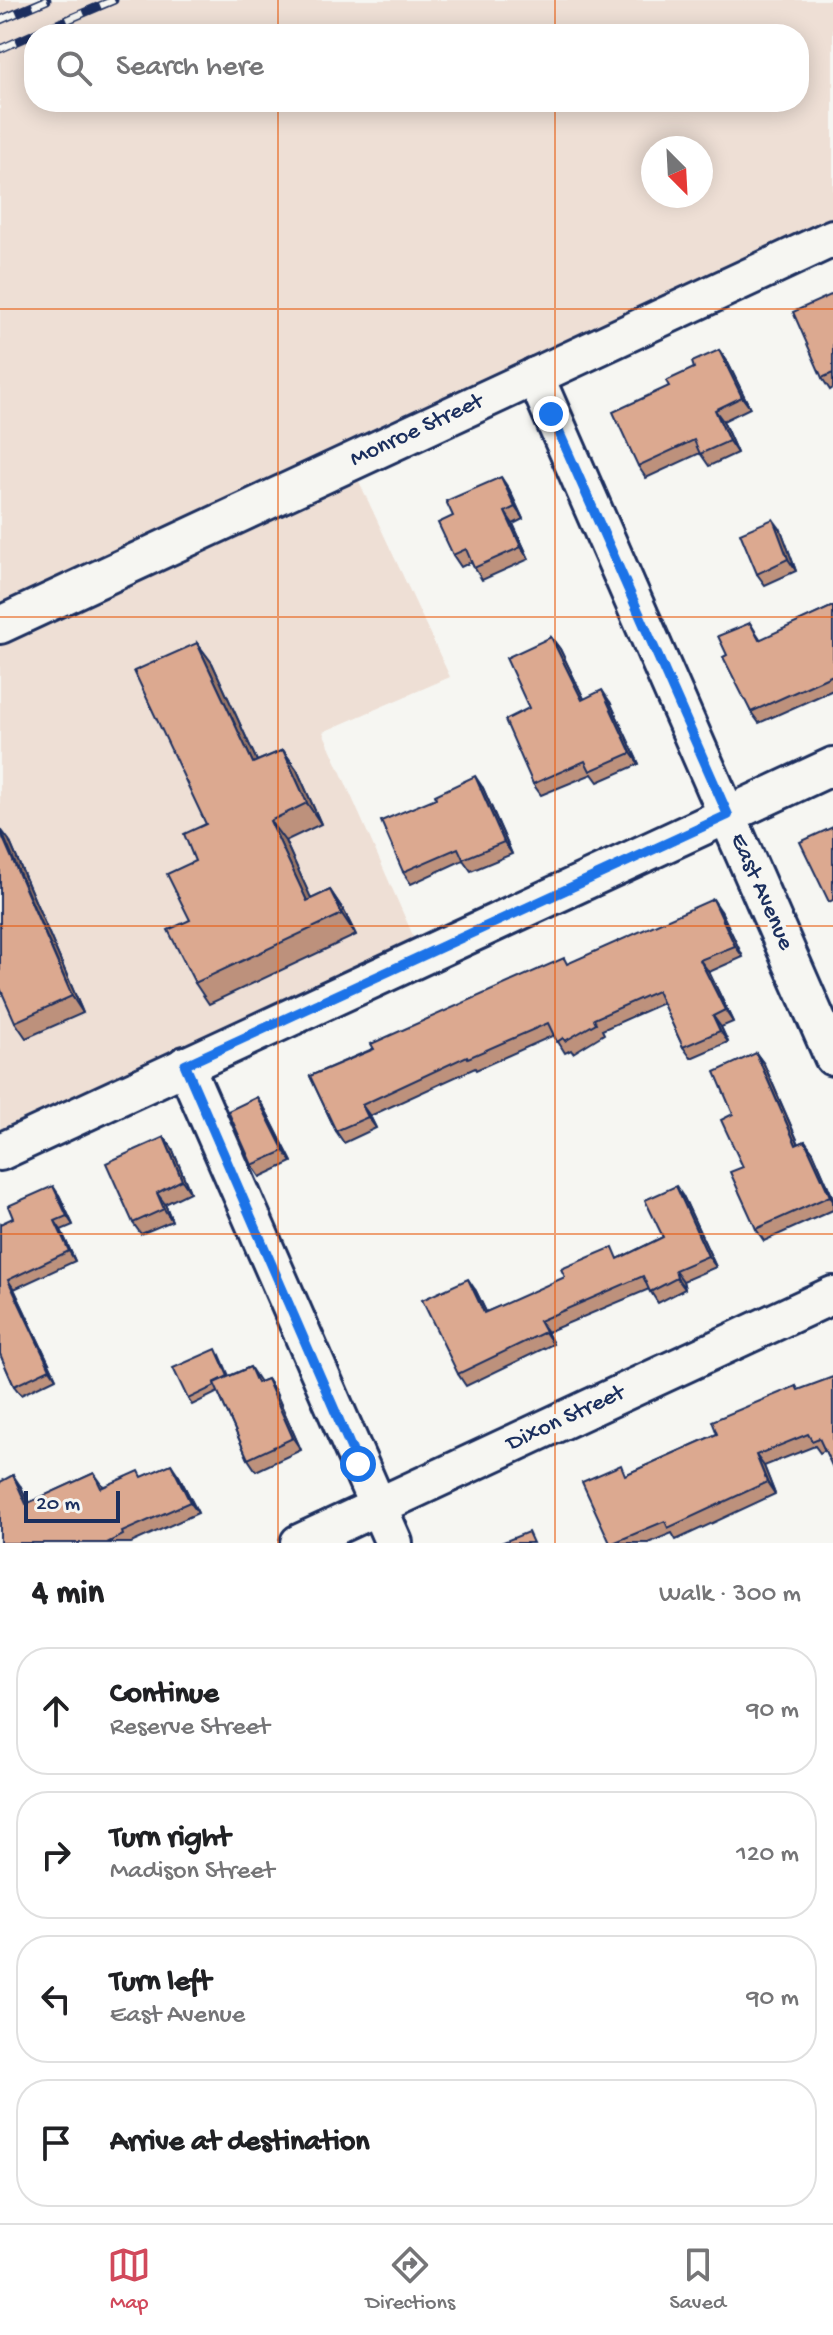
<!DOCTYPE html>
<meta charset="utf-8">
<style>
:root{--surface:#fff;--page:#f2f2f2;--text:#202124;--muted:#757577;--line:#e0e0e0;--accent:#d1495b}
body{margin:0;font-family:"Gochi Hand",sans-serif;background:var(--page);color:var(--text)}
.compass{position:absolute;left:641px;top:136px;width:72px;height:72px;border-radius:50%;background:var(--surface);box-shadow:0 4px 20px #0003;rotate:156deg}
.scale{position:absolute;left:24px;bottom:20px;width:96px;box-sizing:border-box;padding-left:8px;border:4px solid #1b2f5e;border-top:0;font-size:22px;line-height:28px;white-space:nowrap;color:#1b2f5e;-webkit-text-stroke:6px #f6f6f2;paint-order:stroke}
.stop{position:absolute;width:24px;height:24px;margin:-18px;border:6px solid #1a73e8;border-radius:50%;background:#fff}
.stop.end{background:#1a73e8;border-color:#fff;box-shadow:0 2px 8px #0008}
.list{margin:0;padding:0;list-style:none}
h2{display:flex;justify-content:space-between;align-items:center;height:104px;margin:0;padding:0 32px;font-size:34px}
h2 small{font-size:26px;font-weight:400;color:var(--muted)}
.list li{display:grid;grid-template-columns:52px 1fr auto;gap:24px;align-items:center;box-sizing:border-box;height:128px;margin:0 16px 16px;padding:0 16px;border:2px solid var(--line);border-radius:32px}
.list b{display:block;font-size:30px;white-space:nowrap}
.list p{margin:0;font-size:26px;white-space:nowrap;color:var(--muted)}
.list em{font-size:26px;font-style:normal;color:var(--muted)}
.icon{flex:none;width:44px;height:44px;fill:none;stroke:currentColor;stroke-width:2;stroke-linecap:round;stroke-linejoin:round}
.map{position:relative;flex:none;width:833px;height:1543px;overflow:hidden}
.search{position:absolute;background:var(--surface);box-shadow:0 4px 20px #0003;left:24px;right:24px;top:24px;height:88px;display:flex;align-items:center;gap:20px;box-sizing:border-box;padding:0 28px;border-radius:32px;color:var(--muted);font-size:30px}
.sheet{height:680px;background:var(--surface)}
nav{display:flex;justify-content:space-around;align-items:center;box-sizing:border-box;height:112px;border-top:2px solid var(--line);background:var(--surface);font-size:22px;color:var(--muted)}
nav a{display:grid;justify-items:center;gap:4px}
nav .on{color:var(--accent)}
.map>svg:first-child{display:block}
.built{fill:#eedfd5;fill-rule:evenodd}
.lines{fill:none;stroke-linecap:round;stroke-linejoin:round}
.minor-casing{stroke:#1b2f5e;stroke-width:42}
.minor{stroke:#f6f6f2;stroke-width:36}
.rail-casing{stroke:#1b2f5e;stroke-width:9}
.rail{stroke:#f6f6f2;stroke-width:6;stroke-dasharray:18;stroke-linecap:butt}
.wall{fill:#bd917c;stroke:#1b2f5e;stroke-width:2}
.shaded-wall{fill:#9a7665;stroke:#1b2f5e;stroke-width:2}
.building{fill:#dca990;stroke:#1b2f5e;stroke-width:2}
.route{stroke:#1a73e8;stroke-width:10}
.grid{fill:none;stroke:#e8590c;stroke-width:2;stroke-opacity:0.55}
.labels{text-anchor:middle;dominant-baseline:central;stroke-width:8;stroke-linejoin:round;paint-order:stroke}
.street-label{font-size:24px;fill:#1b2f5e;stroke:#f6f6f2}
</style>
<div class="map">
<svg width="833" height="1543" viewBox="0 0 833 1543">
<rect width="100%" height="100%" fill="#f6f6f2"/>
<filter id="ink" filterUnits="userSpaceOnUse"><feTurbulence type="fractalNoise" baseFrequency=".0125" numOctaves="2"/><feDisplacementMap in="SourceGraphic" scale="16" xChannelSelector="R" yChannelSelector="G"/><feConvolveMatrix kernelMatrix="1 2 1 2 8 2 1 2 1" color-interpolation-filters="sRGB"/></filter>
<g filter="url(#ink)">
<path class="built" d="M0 0H833V238L350 462 450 677 323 732 422 956 0 1152ZM34 34H799V102H34ZM653 148H701V196H653Z"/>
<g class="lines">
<g class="minor-casing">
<g id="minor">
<path d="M535 376 833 1057"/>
<path d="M0 625 833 238"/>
<path d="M185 1065 394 1543"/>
<path d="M0 1152 833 766"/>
<path d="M299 1543 833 1295"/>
</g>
</g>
<use href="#minor" class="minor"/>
<g class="rail-casing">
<g id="rail">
<path d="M0 20 47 0"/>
<path d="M34 34 114 0"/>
<path d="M0 49 34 34"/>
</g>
</g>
<use href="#rail" class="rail"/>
</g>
<g class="wall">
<path d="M833 294V388L830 390 822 378Z"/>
<path d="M719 350 727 361 750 408 723 421 737 453 709 466 700 453 646 478 638 466 669 386Z"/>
<path d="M509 489 523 519 513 524 529 559 482 580 471 562 461 567 453 555Z"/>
<path d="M781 530 796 571 765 585 757 574Z"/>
<path d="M833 606V690L759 723 751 712 727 655 750 623 761 640Z"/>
<path d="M551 637 560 649 584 699 610 702 639 764 598 782 592 774 541 795 533 784 529 708Z"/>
<path d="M197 643 212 663 257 761 283 750 297 770 321 824 285 841 311 899 330 890 344 911 356 935 209 1004 195 983 190 920 206 824Z"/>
<path d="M483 788 512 854 471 871 463 860 411 884 403 872Z"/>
<path d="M9 840 83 1013 26 1038 15 1022Z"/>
<path d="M721 911 743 957 709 972 733 1022 721 1027 728 1042 691 1058 683 1047 663 1003 602 1030 604 1034 573 1053 571 1050 565 1053 554 1035 476 1070 475 1068 370 1116 376 1128 344 1143 336 1131 310 1076 568 964Z"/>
<path d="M756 1053 764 1064 799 1144 805 1141 813 1152 833 1198V1210L764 1241 756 1229 743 1167 733 1114Z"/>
<path d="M265 1109 292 1162 260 1177 252 1165Z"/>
<path d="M164 1137 172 1148 190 1192 165 1204 172 1221 141 1234 133 1223Z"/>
<path d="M59 1195 73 1225 61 1230 75 1261 14 1289 56 1378 21 1395 14 1386 0 1354 13 1218Z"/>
<path d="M684 1198 716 1267 683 1281 685 1289 658 1303 649 1289 547 1332 553 1344 466 1386 458 1374 476 1291 486 1312 620 1258 663 1237Z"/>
<path d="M220 1355 229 1376 250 1367 260 1382 267 1379 275 1391 301 1450 256 1471 248 1459 218 1392 192 1405 188 1399Z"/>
<path d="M796 1386 825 1450 820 1453 815 1446 764 1466 775 1494 676 1540 672 1533 648 1543H610L627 1474 717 1434Z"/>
<path d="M94 1473 104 1487 143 1477 179 1476 198 1513 131 1543H0L21 1487 29 1503Z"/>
</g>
<g class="shaded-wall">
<path d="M719 350 727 361 750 408 742 397Z"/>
<path d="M715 410 723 421 737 453 729 441Z"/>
<path d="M501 477 509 489 523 519 515 507Z"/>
<path d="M505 512 513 524 529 559 521 547Z"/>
<path d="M773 519 781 530 796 571 788 559Z"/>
<path d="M551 637 560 649 590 711 582 700Z"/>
<path d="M197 643 212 663 267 783 253 763Z"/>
<path d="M602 690 610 702 639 764 631 753Z"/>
<path d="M283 750 297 770 321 824 307 803Z"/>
<path d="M475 776 483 788 512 854 504 842Z"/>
<path d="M270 821 285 841 322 922 307 901Z"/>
<path d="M0 828 9 840 83 1013 72 996Z"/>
<path d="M330 890 344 911 356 935 342 914Z"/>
<path d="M713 899 721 911 743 957 735 946Z"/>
<path d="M700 960 709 972 733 1022 725 1010Z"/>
<path d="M713 1016 721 1027 728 1042 720 1031Z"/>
<path d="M756 1053 764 1064 804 1156 796 1145Z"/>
<path d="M257 1097 265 1109 292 1162 284 1151Z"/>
<path d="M362 1105 370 1116 376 1128 368 1117Z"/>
<path d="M164 1137 172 1148 190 1192 182 1180Z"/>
<path d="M805 1141 813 1152 833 1198V1201L830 1196Z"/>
<path d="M53 1186 59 1195 73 1225 67 1216Z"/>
<path d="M676 1186 684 1198 716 1267 708 1256Z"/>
<path d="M157 1193 165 1204 172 1221 164 1209Z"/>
<path d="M55 1221 61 1230 75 1261 69 1251Z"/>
<path d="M675 1270 683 1281 685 1289 677 1278Z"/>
<path d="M468 1279 476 1291 492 1324 484 1313Z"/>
<path d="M8 1280 14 1289 56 1378 50 1369Z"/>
<path d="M539 1321 547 1332 553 1344 545 1332Z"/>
<path d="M267 1379 275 1391 301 1450 293 1438Z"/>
<path d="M756 1455 764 1466 775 1494 767 1482Z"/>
<path d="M171 1464 179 1476 198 1513 190 1502Z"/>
<path d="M13 1475 21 1487 34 1515 26 1504Z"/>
</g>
<g class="building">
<path d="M833 294V373L822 378 793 312Z"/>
<path d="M719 350 742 397 715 410 729 441 700 454 694 440 638 466 613 412 669 386 666 381 694 368 692 362Z"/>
<path d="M501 477 515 507 505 512 521 547 474 568 466 549 453 555 438 523 453 516 446 501Z"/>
<path d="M773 519 788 559 757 574 740 533Z"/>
<path d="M833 606V675L751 712 723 657 727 655 718 636 750 623 759 640Z"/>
<path d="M551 637 582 700 602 690 631 753 590 771 585 761 533 784 505 720 529 708 506 658Z"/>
<path d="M197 643 253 763 283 750 307 803 270 821 307 901 330 890 342 914 195 983 168 930 190 920 167 874 195 861 184 834 206 824 134 671Z"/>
<path d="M475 776 504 842 463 859 458 848 403 872 381 821 436 798 435 795Z"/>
<path d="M833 827V900L829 902 800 842Z"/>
<path d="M0 831 72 996 15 1022 0 988Z"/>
<path d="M713 899 735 946 700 960 725 1010 713 1016 720 1031 683 1047 657 991 594 1019 596 1023 565 1041 563 1038 557 1042 548 1023 468 1058 467 1056 362 1105 368 1117 336 1131 310 1076 374 1049 371 1044 564 958 567 964Z"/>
<path d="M756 1053 796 1145 805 1141 830 1196 756 1229 730 1172 743 1167 721 1120 733 1114 715 1072Z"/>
<path d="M257 1097 284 1151 252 1165 228 1111Z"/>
<path d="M164 1137 182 1180 157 1193 164 1209 133 1223 106 1163Z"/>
<path d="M53 1186 67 1216 55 1221 69 1251 8 1280 50 1369 14 1386 0 1354V1224L13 1218 8 1206Z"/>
<path d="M676 1186 708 1256 675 1270 677 1278 650 1292 643 1276 539 1321 545 1332 458 1374 422 1300 468 1279 484 1313 565 1277 561 1269 613 1247 618 1259 663 1237 645 1200Z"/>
<path d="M216 1349 228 1376 214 1383 215 1386 188 1399 173 1368Z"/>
<path d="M250 1367 257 1383 267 1379 293 1438 248 1459 214 1383Z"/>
<path d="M833 1377V1468L819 1438 812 1441 808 1434 756 1455 767 1482 668 1528 665 1521 613 1543H610L582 1482 621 1465 625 1475 717 1434 712 1421 796 1386 798 1390Z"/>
<path d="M171 1464 190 1502 122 1532 123 1535 107 1543H0V1482L13 1475 26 1504 94 1473 101 1488 139 1471 142 1477Z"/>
<path d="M528 1532 533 1543H501Z"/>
</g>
</g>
<g class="lines" filter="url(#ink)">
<path class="route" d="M358 1464 185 1065 728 815 551 414"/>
</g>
<path class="grid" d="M278 0V34M555 0V34M278 102V1543M555 102V1543M0 309H833M0 617H833M0 926H833M0 1234H833"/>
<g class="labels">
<g class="street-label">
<text transform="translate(417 431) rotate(-25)">Monroe Street</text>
<text transform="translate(761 892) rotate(66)">East Avenue</text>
<text transform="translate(566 1419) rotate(-25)">Dixon Street</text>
</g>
</g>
</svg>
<svg class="compass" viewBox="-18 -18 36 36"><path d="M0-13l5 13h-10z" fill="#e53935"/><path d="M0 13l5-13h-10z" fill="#757577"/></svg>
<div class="scale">20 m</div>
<div class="stop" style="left:358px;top:1464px"></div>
<div class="stop end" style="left:551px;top:414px"></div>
<div class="search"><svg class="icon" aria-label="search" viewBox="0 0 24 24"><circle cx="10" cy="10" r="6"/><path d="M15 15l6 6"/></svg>Search here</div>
</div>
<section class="sheet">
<h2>4 min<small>Walk · 300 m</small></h2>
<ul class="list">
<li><svg class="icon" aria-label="ahead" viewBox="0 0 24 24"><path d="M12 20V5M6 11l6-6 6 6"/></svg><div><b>Continue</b><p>Reserve Street</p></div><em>90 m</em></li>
<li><svg class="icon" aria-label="right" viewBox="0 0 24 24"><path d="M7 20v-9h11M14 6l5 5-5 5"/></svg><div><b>Turn right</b><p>Madison Street</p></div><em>120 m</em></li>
<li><svg class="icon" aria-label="left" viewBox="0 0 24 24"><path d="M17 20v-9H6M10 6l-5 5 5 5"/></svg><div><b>Turn left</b><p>East Avenue</p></div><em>90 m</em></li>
<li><svg class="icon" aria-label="arrive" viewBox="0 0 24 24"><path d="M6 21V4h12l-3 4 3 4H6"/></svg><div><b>Arrive at destination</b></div></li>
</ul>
</section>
<nav>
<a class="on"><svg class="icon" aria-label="map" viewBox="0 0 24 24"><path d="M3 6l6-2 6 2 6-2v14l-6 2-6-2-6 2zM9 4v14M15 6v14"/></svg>Map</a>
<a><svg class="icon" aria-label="directions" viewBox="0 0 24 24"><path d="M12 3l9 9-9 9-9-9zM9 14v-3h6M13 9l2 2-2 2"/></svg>Directions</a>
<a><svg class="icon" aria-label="saved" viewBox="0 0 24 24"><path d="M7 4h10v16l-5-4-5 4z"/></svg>Saved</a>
</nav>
